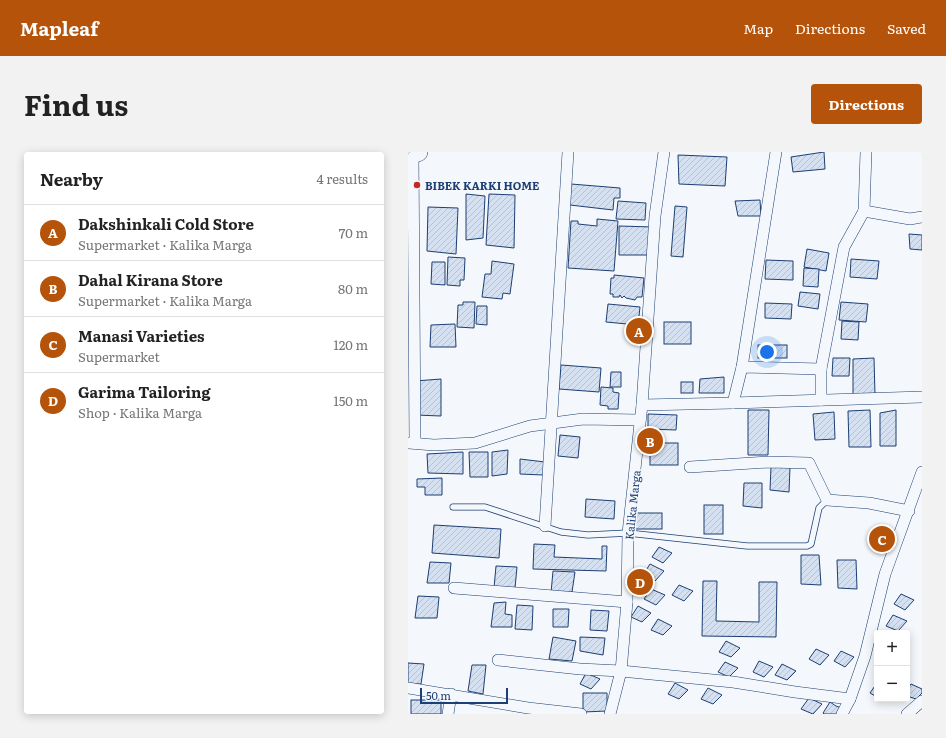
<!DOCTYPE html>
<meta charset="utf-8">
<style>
:root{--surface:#fff;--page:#f2f2f2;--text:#222;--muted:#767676;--line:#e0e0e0;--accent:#b45309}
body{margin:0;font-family:Literata,serif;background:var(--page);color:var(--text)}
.controls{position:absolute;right:12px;bottom:12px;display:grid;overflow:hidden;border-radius:4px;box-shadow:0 2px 10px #0003}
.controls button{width:36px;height:36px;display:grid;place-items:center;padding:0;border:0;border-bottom:1px solid var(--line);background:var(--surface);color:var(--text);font:20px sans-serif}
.scale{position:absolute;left:12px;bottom:10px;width:88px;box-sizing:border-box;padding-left:4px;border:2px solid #1d3f73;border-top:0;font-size:11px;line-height:14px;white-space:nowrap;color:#1d3f73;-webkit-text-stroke:3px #f4f7fb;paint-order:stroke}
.you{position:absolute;left:359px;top:200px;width:14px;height:14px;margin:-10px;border:3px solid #fff;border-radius:50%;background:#1a73e8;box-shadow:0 0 0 6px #1a73e833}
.badge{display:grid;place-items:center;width:26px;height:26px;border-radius:50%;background:var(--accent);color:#fff;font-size:13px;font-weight:700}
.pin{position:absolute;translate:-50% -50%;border:2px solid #fff;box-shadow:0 1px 4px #0006}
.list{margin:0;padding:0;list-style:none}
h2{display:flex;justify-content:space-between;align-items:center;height:52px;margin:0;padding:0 16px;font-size:17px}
h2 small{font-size:13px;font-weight:400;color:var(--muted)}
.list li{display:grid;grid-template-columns:26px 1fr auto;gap:12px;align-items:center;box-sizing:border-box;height:56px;padding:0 16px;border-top:1px solid var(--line)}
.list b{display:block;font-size:15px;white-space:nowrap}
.list p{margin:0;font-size:13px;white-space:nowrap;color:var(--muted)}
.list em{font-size:13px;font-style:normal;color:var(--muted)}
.map{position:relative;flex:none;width:514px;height:562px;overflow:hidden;border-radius:4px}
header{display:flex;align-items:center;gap:24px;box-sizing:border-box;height:56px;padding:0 20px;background:var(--accent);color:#fff}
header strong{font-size:19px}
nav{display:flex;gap:22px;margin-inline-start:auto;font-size:14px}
.intro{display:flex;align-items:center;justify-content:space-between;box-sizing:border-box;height:96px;padding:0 24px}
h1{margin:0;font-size:28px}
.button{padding:10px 18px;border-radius:4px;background:var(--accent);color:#fff;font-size:14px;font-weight:700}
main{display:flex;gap:24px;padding:0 24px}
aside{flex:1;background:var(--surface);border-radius:4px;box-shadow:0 2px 10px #0003}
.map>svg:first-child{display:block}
.building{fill:url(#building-hatch);stroke:#1d3f73}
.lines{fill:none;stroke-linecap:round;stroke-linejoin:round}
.lane-casing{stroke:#1d3f73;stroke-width:7}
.street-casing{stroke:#1d3f73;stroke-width:12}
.highway-casing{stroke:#1d3f73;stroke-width:20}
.lane{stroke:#f4f7fb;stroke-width:5.5}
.street{stroke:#f4f7fb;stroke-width:11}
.highway{stroke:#f4f7fb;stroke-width:19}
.poi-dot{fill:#c62828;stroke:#f4f7fb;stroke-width:1.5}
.labels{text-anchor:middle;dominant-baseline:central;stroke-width:3;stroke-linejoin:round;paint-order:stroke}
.poi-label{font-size:11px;font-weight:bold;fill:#1d3f73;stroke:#f4f7fb;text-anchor:start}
.street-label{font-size:11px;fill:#1d3f73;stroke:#f4f7fb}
</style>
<header>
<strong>Mapleaf</strong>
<nav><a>Map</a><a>Directions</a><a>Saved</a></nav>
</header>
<div class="intro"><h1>Find us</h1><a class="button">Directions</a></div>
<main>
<aside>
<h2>Nearby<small>4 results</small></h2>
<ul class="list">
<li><span class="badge">A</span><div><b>Dakshinkali Cold Store</b><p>Supermarket · Kalika Marga</p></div><em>70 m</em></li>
<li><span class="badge">B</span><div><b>Dahal Kirana Store</b><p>Supermarket · Kalika Marga</p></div><em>80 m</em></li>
<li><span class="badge">C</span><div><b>Manasi Varieties</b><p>Supermarket</p></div><em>120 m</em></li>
<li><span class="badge">D</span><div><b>Garima Tailoring</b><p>Shop · Kalika Marga</p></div><em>150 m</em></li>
</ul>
</aside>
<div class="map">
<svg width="514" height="562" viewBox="0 0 514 562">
<defs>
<pattern id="building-hatch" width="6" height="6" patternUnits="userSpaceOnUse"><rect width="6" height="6" fill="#d5e0f0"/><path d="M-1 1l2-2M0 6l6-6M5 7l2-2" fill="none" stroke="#b6c1d1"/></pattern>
</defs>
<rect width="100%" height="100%" fill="#f4f7fb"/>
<g class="building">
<path d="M416 0 417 17 385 20 383 5Z"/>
<path d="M270 3 319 5 317 34 271 32Z"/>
<path d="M163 32 212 36V46H206L205 58 162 53Z"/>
<path d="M58 42 77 44 75 86 58 88Z"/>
<path d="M81 42 107 43 106 96 78 93Z"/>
<path d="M352 48 353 64H330L327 49Z"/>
<path d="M210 49 238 51 237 68 208 67Z"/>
<path d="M267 54 279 55 275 105 263 104Z"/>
<path d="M20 55 50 56 48 102 19 99Z"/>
<path d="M189 67 210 69 206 119 160 116 163 69H170V72L189 74Z"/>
<path d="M211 74 245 75 239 103H211Z"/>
<path d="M501 82 514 83V98L502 97Z"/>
<path d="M399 97 421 101 418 119 396 115Z"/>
<path d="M40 105 57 106 56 128H52V134L39 133Z"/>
<path d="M443 107 471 109 469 127 442 125Z"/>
<path d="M358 108 385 109V128L357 127Z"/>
<path d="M84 109 106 112 102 142 95 141 94 147 74 145 77 122H83Z"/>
<path d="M24 110H37V133L23 132Z"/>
<path d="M396 116 411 117 410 135 395 134Z"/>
<path d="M206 123 236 126 234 145H229L227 148 218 146 216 144 214 146 212 143 211 145H205V142H202L203 126H206Z"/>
<path d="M392 140 412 142 410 157 390 154Z"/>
<path d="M55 150H67L66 176 49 175 50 153H55Z"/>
<path d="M433 150 460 152 458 170 431 168Z"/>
<path d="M357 151 384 152 383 167 357 166Z"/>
<path d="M200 152 232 155 230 173 198 170Z"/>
<path d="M69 154H79V173L68 172Z"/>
<path d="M434 169 451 170 450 188 433 187Z"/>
<rect x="256" y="170" width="27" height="22"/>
<path d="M47 172 48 195H22L23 173Z"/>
<rect x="350" y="193" width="29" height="13"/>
<path d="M425 206H442L441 224H424Z"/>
<path d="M466 206 467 243H445V207Z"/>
<path d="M153 213 193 216 191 240 151 237Z"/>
<path d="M203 220H213V235H202Z"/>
<path d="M316 225V241H291L292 227Z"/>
<path d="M33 227V264L7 263V229Z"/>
<rect x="273" y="230" width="12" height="11"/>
<path d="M193 235 205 236V240L211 241 210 257H200V254L192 253Z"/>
<path d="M340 258H361L360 303H340Z"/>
<path d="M462 258 463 295H441L440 259Z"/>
<path d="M488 258V294H472V261Z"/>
<path d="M426 260 427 287 407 288 405 262Z"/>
<path d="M240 262 269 263 268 278 240 277Z"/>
<path d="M152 283 172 285 170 306 150 304Z"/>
<rect x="242" y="291" width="28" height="22"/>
<path d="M100 298 99 322 84 324V300Z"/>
<path d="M55 300V322L20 321 19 302Z"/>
<path d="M61 300H80V325H62Z"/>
<path d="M112 307 137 310 135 323 112 322Z"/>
<path d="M363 315H382L381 340 362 338Z"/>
<path d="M34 326V343H17V335H9V327Z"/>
<path d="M336 331H354V356L335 354Z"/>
<path d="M178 347 207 349 206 367 177 365Z"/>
<rect x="296" y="353" width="19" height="29"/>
<rect x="226" y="361" width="28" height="16"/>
<path d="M26 373 93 377 91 406 24 401Z"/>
<path d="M126 392 147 393 146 405 194 407V394H199L198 419 125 417Z"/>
<path d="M251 395 264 401 255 411 244 405Z"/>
<path d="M393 403H411L413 433 393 432Z"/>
<path d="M429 408H448L449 437 430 436Z"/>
<path d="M22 410 43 411 41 431H19Z"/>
<path d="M242 412 256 419 247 429 235 423Z"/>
<path d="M88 414 109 415 107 436H86Z"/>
<path d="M145 419 167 420 164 440 143 441Z"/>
<path d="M295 429H309L308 469 351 470V430H369L368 485 294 484Z"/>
<path d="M271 433 285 439 276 449 264 443Z"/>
<path d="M243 437 257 443 248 453 236 447Z"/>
<path d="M493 442 506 448 497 458 486 452Z"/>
<path d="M10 444 31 445 29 466H7Z"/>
<path d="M98 450 97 462 104 463V475H83L86 451Z"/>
<path d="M109 453 125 454 124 478 107 477Z"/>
<path d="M230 454 243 461 234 470 223 465Z"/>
<path d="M145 457H161L160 475H145Z"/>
<path d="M183 458 201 459 199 479 182 478Z"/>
<path d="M485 463 499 469 490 479 478 474Z"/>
<path d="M250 467 264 474 255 483 243 478Z"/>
<path d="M145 485 168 489 164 509 141 507Z"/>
<path d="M172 485 197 486 195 503 172 499Z"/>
<path d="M318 489 332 496 323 505 311 500Z"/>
<path d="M408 497 421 503 412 513 401 507Z"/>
<path d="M433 499 446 505 437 515 426 509Z"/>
<path d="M351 509 365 515 356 525 345 520Z"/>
<path d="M317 510 330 516 321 525 310 520Z"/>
<path d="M0 511 16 512 13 532H0Z"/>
<path d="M374 512 388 519 379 528 367 523Z"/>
<path d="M64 513H78L75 542 60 539Z"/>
<path d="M178 521 192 527 183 537 172 532Z"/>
<path d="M267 531 280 538 271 547 260 542Z"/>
<path d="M469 531V545L462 541Z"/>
<path d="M503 532 514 537V541L508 547 499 544V538Z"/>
<path d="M300 536 314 543 305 552 293 547Z"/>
<path d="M175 541H199V559L175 560Z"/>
<path d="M401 546 414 552 405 562 393 557Z"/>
<rect x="3" y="548" width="30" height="14"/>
<path d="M422 550 428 554 436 557 431 562H416L415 561Z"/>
</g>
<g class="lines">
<g class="lane-casing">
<path id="lane" d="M45 355H77L153 380 180 383 220 381 339 394H399L403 392 411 356 419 348"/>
</g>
<g class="street-casing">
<g id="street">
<path d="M5 1 7 291"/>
<path d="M456 59 458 0"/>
<path d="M334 215 368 0"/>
<path d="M413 217V248"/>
<path d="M325 251 514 245"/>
<path d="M234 253 325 251 334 215 413 217 436 95 456 59 502 67 514 65"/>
<path d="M1 291 26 293 67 291 122 274 175 267 231 268"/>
<path d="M282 315 361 310 401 311 419 348 461 351 501 359"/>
<path d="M137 374 160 0"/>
<path d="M46 436 219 450"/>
<path d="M90 508 172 517 213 519 325 530 387 540 442 547"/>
<path d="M0 536 120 556 173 562"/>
<path d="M40 562 43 542"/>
<path d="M202 562 213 519 219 450 220 381 234 253 247 64 256 0"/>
<path d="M434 562 442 547 457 504 477 422 514 320"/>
<path d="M499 562 514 549"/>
</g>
</g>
<g class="highway-casing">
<path id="highway" d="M0 2 10 0"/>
</g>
<use href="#lane" class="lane"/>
<use href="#street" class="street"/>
<use href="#highway" class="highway"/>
</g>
<circle class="poi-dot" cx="9" cy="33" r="4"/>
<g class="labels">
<g class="poi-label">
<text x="17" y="33">BIBEK KARKI HOME</text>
</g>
<g class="street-label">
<text transform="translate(224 353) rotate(-84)">Kalika Marga</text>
</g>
</g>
</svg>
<div class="controls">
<button>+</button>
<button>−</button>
</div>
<div class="scale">50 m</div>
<div class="you"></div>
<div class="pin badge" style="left:231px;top:179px">A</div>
<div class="pin badge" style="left:242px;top:289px">B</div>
<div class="pin badge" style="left:474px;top:387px">C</div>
<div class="pin badge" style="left:232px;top:430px">D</div>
</div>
</main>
